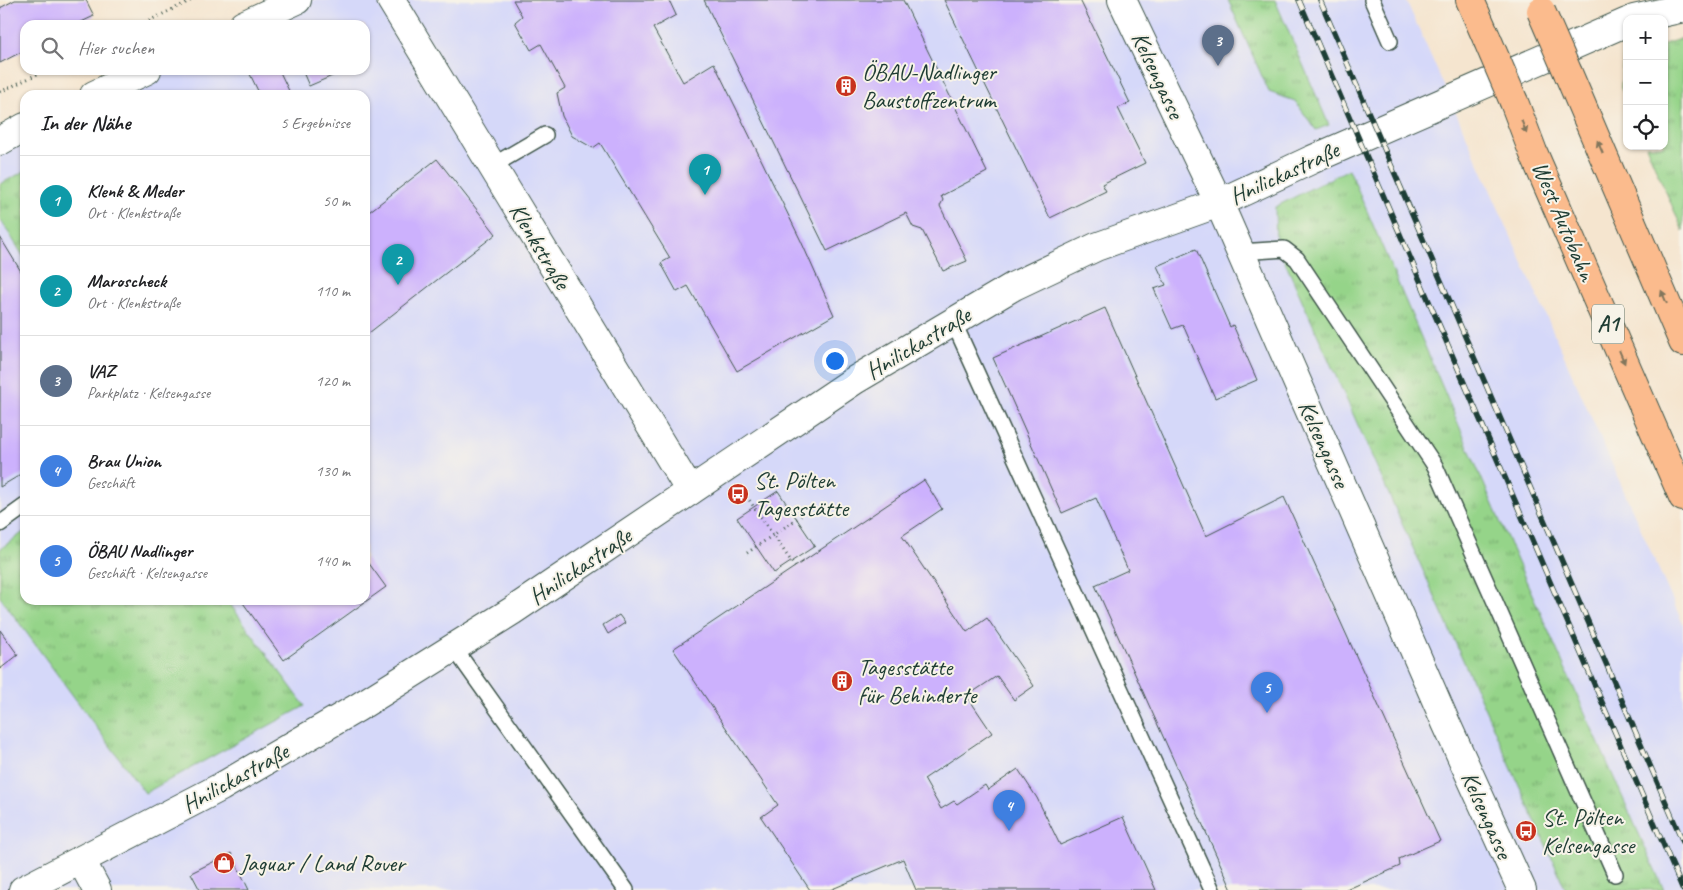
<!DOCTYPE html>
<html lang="de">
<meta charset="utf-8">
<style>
:root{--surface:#fff;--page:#f2f2f2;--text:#202124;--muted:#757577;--line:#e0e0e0;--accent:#d93025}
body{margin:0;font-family:Caveat,sans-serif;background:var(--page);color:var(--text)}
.controls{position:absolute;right:15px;top:15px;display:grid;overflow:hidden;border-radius:10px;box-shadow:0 1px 4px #0004}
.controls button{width:45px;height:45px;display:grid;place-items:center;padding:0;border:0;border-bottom:1px solid var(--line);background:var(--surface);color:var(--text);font:25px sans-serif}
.you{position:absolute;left:834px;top:360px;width:18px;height:18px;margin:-12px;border:4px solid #fff;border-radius:50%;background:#1a73e8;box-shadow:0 0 0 8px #1a73e833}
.badge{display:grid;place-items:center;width:32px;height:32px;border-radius:50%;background:var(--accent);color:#fff;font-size:16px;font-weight:700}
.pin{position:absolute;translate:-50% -41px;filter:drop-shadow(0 1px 2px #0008)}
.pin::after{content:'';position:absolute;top:26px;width:18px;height:15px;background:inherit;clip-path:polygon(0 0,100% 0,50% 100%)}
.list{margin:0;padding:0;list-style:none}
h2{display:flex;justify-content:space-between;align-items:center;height:65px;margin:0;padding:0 20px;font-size:21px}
h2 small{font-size:16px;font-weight:400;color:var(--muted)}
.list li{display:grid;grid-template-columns:32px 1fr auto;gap:15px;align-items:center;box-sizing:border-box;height:90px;padding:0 20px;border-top:1px solid var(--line)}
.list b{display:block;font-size:19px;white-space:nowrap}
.list p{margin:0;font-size:16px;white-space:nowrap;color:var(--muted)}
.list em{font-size:16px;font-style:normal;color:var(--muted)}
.icon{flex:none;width:28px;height:28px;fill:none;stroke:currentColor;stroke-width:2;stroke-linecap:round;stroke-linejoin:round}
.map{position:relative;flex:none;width:1683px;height:890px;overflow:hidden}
.search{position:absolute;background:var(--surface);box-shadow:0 1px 4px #0004;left:20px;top:20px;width:350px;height:55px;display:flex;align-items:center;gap:12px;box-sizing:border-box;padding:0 18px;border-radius:15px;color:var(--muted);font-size:19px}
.panel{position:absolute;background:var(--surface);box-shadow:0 1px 4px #0004;left:20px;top:90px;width:350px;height:515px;border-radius:15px}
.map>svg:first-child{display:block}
.built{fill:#d5d8f9}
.grass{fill:url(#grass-tufts);stroke:#5a885e}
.building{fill:#ccb1fd}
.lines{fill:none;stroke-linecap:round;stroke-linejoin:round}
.service-casing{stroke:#3f564b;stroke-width:18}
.minor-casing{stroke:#3f564b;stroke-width:30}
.motorway-casing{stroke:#3f564b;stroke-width:30}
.path{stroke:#3f564b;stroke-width:3;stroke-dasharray:1 4;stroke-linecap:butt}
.service{stroke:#fff;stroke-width:15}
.minor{stroke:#fff;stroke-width:28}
.motorway{stroke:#fbbb8d;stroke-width:28}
.rail-casing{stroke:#1f3d34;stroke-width:5.5}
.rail{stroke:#f7f3e8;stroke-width:4;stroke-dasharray:11;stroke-linecap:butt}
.motorway-bridge-casing{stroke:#3f564b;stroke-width:30;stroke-linecap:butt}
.motorway-bridge{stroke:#fbbb8d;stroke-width:28}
.oneway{fill:#82765c}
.labels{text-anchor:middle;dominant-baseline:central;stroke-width:4;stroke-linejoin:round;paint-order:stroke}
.shield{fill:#f7f3e8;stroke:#60746a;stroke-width:1}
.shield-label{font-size:22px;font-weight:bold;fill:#1f3d34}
.poi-label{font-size:24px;fill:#1f3d34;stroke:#f7f3e8;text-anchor:start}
.street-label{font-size:24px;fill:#1f3d34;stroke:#f7f3e8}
</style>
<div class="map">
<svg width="1683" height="890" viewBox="0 0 1683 890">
<defs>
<pattern id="grass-tufts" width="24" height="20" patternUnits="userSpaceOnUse" patternTransform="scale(1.25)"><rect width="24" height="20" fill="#95d489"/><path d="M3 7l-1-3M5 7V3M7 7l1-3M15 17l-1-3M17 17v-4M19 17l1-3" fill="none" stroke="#79ad71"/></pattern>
</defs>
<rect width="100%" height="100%" fill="#f7f3e8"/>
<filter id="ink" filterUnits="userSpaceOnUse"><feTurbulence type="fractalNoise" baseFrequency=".02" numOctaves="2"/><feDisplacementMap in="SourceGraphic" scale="10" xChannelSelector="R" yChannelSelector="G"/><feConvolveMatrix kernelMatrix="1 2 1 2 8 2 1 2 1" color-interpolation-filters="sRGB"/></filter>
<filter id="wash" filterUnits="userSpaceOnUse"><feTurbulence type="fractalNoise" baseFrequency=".0096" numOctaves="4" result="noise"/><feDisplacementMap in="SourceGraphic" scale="20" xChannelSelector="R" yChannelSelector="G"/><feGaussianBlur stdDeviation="1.12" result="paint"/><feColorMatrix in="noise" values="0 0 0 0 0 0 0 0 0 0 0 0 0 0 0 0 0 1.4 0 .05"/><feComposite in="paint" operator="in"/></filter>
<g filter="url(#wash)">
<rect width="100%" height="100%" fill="#f5e5cf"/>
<path class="built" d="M311 0H1406L1683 624V890H0V146L25 132V600H365V95H105L159 70H365V25H257Z"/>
<g class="grass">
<path d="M1228 0H1275L1329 125 1316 130 1295 101 1269 92Z"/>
<path d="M1683 38V231L1646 146H1664V44Z"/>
<path d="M1627 55V100L1621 88 1623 56Z"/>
<path d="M1349 169 1511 547 1664 890H1566L1276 242 1275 207Z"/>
<path d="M25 171V259L0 219V184Z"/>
<path d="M25 531V600H227L305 706 145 793 0 597V549Z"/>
</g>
<g id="blocks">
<g class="building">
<path d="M15 0H86L94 16 75 25H25V50L0 63V8Z"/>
<path d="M513 0H669L676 15 653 28 683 82 714 63 801 241 834 315 737 371 688 286 677 292 661 263 670 258 600 143 593 148 572 136 562 116 557 93 565 88 541 44 531 50 515 22 522 16Z"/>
<path d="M704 0H903L987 172 941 196 943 200 940 206 967 261 943 271 922 230 913 227 906 213 827 251Z"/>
<path d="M944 0H1080L1130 103 1118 108 1145 163 1102 184 1106 191 1050 218Z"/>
<path d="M248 70H279L291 95H260Z"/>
<path d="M302 70H346L309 86Z"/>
<path d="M437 159 496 234 365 336V215Z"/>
<path d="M0 237 25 278V472L0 487Z"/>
<path d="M1196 249 1230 327 1233 325 1257 380 1215 398 1183 325 1172 329 1154 289 1166 285 1157 266Z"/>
<path d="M1105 308 1206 536 1284 497 1440 841 1399 859 1400 866 1346 890H1232L1095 585 1128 570 1096 498 1062 513 993 358Z"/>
<path d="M924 480 942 509 902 536 967 632 987 618 1034 686 1014 700 997 676 967 696 992 733 924 779 941 809 954 801 957 804 985 785 988 790 1018 769 1037 798 1060 845 1123 817 1156 890H916L903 859 830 890H810L761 817 778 805 673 649Z"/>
<path d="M778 491 815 546 774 573 737 518Z"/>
<path d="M365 558 386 587 284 660 241 600H365Z"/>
<path d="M619 615 625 623 608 634 603 625Z"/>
<path d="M0 630 18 655 0 669Z"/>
<path d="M231 853 249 890H200L191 873Z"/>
</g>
</g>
</g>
<g filter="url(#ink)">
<use href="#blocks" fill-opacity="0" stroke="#3f564b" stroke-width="1"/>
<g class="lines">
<g class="service-casing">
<g id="service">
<path d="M1372 0 1390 41"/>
<path d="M492 166 545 135"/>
<path d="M1240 252 1284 249 1297 259 1435 466 1615 874"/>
<path d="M953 321 1212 890"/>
<path d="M0 524 25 506"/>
<path d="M454 648 626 890"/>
</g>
</g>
<g class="minor-casing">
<g id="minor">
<path d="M391 0 690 491"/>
<path d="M1122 0 1219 203 1446 723 1522 890"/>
<path d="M1634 19 1683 8"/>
<path d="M243 25 297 0"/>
<path d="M94 95 147 70"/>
<path d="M0 141 25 127"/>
<path d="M81 860 97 890"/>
<path d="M23 890 221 787 357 708 512 611 855 380 1014 286 1096 247 1219 203 1311 160 1627 22"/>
</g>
</g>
<g class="motorway-casing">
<g id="motorway">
<path d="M1470 0 1487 39"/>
<path d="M1568 73 1683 342"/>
<path d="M1514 102 1533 152 1683 497"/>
</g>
</g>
<g class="path">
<path d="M140 25 192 0"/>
<path d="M0 92 46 70"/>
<path d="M741 488 795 567"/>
<path d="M747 553 801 516"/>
</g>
<use href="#service" class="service"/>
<use href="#minor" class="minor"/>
<use href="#motorway" class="motorway"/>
<g class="rail-casing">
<g id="rail">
<path d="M1299 0 1683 890"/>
<path d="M1320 0 1683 842"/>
</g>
</g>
<use href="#rail" class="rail"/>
<g class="motorway-bridge-casing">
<g id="motorway-bridge">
<path d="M1541 11 1568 73"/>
<path d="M1487 39 1514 102"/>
</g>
</g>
<use href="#motorway-bridge" class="motorway-bridge"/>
</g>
<defs><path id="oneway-solid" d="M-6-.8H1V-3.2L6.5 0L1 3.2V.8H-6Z" transform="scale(1.25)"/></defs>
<g class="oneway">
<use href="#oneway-solid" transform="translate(1524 127) rotate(69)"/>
<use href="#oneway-solid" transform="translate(1600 147) rotate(-113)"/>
<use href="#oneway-solid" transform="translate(1664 297) rotate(-113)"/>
<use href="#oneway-solid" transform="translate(1622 357) rotate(67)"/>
</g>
</g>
<defs>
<g id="building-disc" transform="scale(1.125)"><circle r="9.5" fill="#c8321e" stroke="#f7f3e8"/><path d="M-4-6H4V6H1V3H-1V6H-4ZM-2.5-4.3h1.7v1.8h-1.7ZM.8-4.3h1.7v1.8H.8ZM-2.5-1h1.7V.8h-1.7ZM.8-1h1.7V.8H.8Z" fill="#fff"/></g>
<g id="bus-disc" transform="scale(1.125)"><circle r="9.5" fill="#c8321e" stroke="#f7f3e8"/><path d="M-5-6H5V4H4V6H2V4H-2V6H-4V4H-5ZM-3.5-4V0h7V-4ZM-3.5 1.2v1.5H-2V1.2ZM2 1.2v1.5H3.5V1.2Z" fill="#fff"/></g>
<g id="shop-disc" transform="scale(1.125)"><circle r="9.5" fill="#c8321e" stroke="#f7f3e8"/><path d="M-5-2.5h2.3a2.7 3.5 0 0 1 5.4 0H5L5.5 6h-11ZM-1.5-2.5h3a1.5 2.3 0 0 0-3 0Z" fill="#fff"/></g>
</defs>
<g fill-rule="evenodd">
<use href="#building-disc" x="846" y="86"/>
<use href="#bus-disc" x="738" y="494"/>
<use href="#building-disc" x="842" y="681"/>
<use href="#bus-disc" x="1526" y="831"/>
<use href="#shop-disc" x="224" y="863"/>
</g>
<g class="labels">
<rect class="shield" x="1592" y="304.5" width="32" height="39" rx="4"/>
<g class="shield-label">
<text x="1608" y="324">A1</text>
</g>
<g class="poi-label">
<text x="862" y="72">ÖBAU-Nadlinger<tspan x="862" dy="28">Baustoffzentrum</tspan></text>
<text x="754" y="480">St. Pölten<tspan x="754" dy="28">Tagesstätte</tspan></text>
<text x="858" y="667">Tagesstätte<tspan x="858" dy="28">für Behinderte</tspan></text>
<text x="1542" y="817">St. Pölten<tspan x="1542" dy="28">Kelsengasse</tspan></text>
<text x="240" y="863">Jaguar / Land Rover</text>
</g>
<g class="street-label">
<text transform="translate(1158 75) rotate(65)">Kelsengasse</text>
<text transform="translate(1284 173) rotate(-25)">Hnilickastraße</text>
<text transform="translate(1564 221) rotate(67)">West Autobahn</text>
<text transform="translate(540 246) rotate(59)">Klenkstraße</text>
<text transform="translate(918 343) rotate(-31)">Hnilickastraße</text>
<text transform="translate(1324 444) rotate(66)">Kelsengasse</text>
<text transform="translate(580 566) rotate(-34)">Hnilickastraße</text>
<text transform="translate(235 778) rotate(-29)">Hnilickastraße</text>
<text transform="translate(1487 815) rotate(66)">Kelsengasse</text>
</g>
</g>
</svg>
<div class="controls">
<button>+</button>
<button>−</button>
<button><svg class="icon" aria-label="locate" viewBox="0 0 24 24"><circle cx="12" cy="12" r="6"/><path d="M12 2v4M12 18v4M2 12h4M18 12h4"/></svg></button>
</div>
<div class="you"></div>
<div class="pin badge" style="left:705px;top:195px;background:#0f9aa8">1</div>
<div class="pin badge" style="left:398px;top:285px;background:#0f9aa8">2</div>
<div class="pin badge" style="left:1218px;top:66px;background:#5c6f8a">3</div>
<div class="pin badge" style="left:1009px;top:831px;background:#3f7fe0">4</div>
<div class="pin badge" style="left:1267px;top:713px;background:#3f7fe0">5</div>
<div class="search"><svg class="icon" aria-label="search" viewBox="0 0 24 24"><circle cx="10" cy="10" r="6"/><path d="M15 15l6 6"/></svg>Hier suchen</div>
<section class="panel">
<h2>In der Nähe<small>5 Ergebnisse</small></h2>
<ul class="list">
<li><span class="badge" style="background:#0f9aa8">1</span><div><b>Klenk &amp; Meder</b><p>Ort · Klenkstraße</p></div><em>50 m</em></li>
<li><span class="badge" style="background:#0f9aa8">2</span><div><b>Maroscheck</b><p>Ort · Klenkstraße</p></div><em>110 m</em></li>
<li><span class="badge" style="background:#5c6f8a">3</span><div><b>VAZ</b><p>Parkplatz · Kelsengasse</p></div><em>120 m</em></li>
<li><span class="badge" style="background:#3f7fe0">4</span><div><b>Brau Union</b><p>Geschäft</p></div><em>130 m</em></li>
<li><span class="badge" style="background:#3f7fe0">5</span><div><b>ÖBAU Nadlinger</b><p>Geschäft · Kelsengasse</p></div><em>140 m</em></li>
</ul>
</section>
</div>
